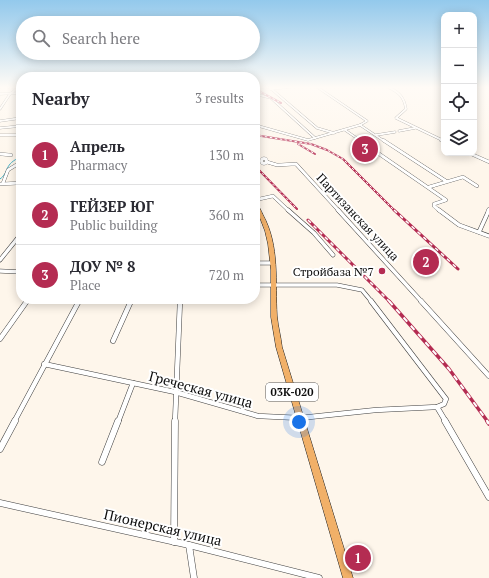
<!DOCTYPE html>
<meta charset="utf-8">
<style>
:root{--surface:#fff;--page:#f7f7f7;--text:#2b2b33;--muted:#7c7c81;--line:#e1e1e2;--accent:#b42c52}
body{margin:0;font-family:"PT Serif",serif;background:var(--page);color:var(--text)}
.controls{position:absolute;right:12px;top:12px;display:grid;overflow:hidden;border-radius:8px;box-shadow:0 2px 10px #0003}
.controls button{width:36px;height:36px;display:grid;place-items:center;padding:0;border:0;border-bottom:1px solid var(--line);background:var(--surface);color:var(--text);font:20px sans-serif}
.you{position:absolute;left:299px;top:422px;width:14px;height:14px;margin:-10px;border:3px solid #fff;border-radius:50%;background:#1a73e8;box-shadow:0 0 0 6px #1a73e833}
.badge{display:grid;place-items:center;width:26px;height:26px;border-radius:50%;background:var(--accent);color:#fff;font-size:13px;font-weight:700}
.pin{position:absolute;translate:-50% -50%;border:2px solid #fff;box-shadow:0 1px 4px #0006}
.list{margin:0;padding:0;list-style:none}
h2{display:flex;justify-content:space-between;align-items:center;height:52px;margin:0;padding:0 16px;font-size:17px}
h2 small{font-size:13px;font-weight:400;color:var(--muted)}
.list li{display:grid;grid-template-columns:26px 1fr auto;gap:12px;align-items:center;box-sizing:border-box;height:60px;padding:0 16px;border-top:1px solid var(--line)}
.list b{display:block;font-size:15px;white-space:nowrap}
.list p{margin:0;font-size:13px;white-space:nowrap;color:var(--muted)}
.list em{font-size:13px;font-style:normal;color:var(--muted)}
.icon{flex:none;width:22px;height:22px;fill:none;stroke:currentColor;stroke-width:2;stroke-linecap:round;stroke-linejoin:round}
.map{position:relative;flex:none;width:489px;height:578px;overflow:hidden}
.search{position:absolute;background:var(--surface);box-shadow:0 2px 10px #0003;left:16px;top:16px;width:244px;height:44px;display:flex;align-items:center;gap:10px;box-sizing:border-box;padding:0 14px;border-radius:22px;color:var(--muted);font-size:15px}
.panel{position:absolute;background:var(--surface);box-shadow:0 2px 10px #0003;left:16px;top:72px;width:244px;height:232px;border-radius:16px}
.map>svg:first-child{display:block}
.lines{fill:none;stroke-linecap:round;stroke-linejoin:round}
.stream{stroke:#3eafc5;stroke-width:1}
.street-far4-casing{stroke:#3f3f3f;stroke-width:2.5}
.street-far3-casing{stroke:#3f3f3f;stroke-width:3.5}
.street-far2-casing{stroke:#3f3f3f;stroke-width:4.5}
.street-far1-casing{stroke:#3f3f3f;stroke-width:5.5}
.street-casing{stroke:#3f3f3f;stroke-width:7}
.primary-casing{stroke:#1d1d1d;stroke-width:1}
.street-far4{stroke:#fff;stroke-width:2}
.street-far3{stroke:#fff;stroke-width:3}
.street-far2{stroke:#fff;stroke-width:3.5}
.street-far1{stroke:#fff;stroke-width:4.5}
.street{stroke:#fff;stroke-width:6}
.primary{fill:#f1b068;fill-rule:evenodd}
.rail-far3-casing{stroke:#b42c52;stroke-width:2}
.rail-far2-casing{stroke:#b42c52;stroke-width:3}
.rail-far1-casing{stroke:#b42c52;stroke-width:3.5}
.rail-casing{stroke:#b42c52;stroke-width:4}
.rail-far3{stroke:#fff;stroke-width:1;stroke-dasharray:2.5;stroke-linecap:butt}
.rail-far2{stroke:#fff;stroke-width:1.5;stroke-dasharray:4;stroke-linecap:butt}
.rail-far1{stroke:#fff;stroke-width:2;stroke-dasharray:5.5;stroke-linecap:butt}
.rail{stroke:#fff;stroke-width:2.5;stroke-dasharray:7;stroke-linecap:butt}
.wall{fill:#48403f}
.shaded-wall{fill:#3b3433}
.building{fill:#544a49;stroke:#3b3433}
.poi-dot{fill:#b42c52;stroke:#fff;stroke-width:1.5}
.labels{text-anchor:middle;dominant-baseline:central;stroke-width:4;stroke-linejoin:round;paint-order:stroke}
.shield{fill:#fff;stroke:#555;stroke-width:1}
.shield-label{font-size:11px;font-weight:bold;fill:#0c0c0c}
.street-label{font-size:12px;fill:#0c0c0c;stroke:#fff}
.poi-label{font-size:12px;fill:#0c0c0c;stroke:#fff;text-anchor:end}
.near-street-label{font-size:14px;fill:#0c0c0c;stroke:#fff}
</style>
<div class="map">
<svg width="489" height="578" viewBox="0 0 489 578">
<rect width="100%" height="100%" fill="#fef6eb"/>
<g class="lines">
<path class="stream" d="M0 179C10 172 3 164 21 157"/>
<g class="street-far4-casing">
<g id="street-far4">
<path d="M269 87 317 128 334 133"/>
<path d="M388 87C399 92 404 97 406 109L396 118 444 141"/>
<path d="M270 89 290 87"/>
<path d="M0 94 21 93"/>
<path d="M255 94 271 98 315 138"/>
<path d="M0 109 10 94 19 87"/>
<path d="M0 121 21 118"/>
<path d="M255 125 308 140 360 125 367 121 317 87"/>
<path d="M360 125 384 141"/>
<path d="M0 128 21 126"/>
<path d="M345 130 361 141"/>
<path d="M399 131 415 128"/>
<path d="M0 135H21"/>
<path d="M376 135 395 132"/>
</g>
</g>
<g class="street-far3-casing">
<g id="street-far3">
<path d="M359 140 446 200 434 204"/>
<path d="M383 140 446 181"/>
<path d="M441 140 444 141"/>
<path d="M469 153 489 162"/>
<path d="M0 154 11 155"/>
<circle cx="264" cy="161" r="2.5"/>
<path d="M267 162 277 165 296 164 339 211"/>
<path d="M3 183 8 170 21 162"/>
<path d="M0 184 21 183"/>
<path d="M429 187 463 177 477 186"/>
<path d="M255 200 273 196 289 211"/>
<path d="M434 206 440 211"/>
<path d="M488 211 489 209"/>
</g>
</g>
<g class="street-far2-casing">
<g id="street-far2">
<path d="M288 210 314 233 333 255"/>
<path d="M338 210 422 302"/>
<path d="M439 210 459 225 489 236"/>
<path d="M479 232 489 210"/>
<path d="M0 260 21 234"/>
<path d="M255 263H273"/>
<path d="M0 271 21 272"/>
<path d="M255 285H337L362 290 372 302"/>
<path d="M27 302 29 299"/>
<path d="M78 302 80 299"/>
<path d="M130 302 132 299"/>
<path d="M180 302V299"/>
</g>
</g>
<g class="street-far1-casing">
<g id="street-far1">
<path d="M421 301 489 376"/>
<path d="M0 339 27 301"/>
<path d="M113 341 131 301"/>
<path d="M44 364 175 392 258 416 300 418 376 410 437 407 444 404 446 399 371 301"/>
<path d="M437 407 446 422"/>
<path d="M14 422 79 301"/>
<path d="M118 422 133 383"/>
<path d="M175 422 180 301"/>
</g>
</g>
<g class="street-casing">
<g id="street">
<path d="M445 421 489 497"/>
<path d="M0 449 15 421"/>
<path d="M102 462 118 421"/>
<path d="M0 503 189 545 319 578"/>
<path d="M174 542 175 421"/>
<path d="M189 545 194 578"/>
</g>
</g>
<g class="primary-casing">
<path id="primary" d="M255 203C259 205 261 211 263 215 280 246 275 282 277 316 278 327 281 337 282 347L353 578H343L276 347 271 317V270L268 244 265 231 260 218 255 208Z"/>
</g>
<use href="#street-far4" class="street-far4"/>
<use href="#street-far3" class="street-far3"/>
<use href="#street-far2" class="street-far2"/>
<use href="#street-far1" class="street-far1"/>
<use href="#street" class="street"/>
<use href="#primary" class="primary"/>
<g class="rail-far3-casing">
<g id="rail-far3">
<path d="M255 89 281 103"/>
<path d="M255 135 311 144 327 150 343 159 395 211"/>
<path d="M298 144 315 154"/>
<path d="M255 166 297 209"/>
</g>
</g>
<g class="rail-far2-casing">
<g id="rail-far2">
<path d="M394 210 458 269"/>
<path d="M308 220 390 302"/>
</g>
</g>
<g class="rail-far1-casing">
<path id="rail-far1" d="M389 301 449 369 488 422"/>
</g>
<g class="rail-casing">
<path id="rail" d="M487 421 489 424"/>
</g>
<use href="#rail-far3" class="rail-far3"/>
<use href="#rail-far2" class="rail-far2"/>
<use href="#rail-far1" class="rail-far1"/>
<use href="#rail" class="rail"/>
</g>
<path class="wall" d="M360 141 370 151 367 152 356 144 357 142Z"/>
<path class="shaded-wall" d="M371 148 370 151 367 152V149Z"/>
<path class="building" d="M360 141 371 148 367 149 357 142Z"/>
<linearGradient id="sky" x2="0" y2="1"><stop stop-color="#93c9ec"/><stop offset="0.52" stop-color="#fffbf6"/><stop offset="1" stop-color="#fffbf6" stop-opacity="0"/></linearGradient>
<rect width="489" height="168" fill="url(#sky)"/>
<circle class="poi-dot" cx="382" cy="271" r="4"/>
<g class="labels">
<rect class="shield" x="266" y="383" width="52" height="18" rx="3"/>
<g class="shield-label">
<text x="292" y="392">03К-020</text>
</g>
<g class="street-label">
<text transform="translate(358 217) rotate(47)">Партизанская улица</text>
</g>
<g class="poi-label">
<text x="374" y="271">Стройбаза №7</text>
</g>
<g class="near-street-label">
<text transform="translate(201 389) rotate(15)">Греческая улица</text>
<text transform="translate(163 527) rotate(13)">Пионерская улица</text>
</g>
</g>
</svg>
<div class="controls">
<button>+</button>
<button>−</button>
<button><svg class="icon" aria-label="locate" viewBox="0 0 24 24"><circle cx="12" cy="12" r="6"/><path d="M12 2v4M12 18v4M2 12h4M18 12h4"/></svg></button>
<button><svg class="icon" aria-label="layers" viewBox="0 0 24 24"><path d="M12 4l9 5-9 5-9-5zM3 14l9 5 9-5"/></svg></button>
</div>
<div class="you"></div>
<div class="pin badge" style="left:358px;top:558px">1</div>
<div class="pin badge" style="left:426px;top:262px">2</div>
<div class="pin badge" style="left:365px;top:149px">3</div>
<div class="search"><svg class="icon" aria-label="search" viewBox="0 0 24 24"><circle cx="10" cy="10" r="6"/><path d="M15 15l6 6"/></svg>Search here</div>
<section class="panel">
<h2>Nearby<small>3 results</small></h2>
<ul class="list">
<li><span class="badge">1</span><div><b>Апрель</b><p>Pharmacy</p></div><em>130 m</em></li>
<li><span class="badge">2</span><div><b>ГЕЙЗЕР ЮГ</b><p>Public building</p></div><em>360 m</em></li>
<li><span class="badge">3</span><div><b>ДОУ № 8</b><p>Place</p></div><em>720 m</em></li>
</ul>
</section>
</div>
